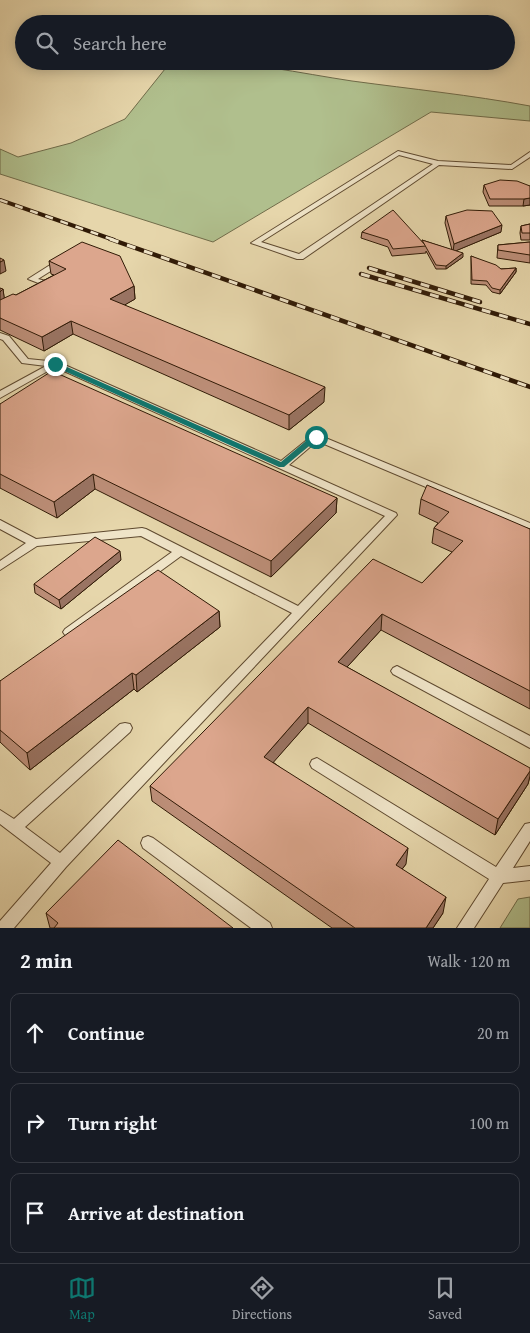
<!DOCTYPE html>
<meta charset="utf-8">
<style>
:root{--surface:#171b24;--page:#20242c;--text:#f1f3f6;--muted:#9ea1a6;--line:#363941;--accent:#0f766e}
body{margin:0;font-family:"Gentium Book Plus",serif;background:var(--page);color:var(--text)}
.stop{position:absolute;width:15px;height:15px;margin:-11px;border:4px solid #0f766e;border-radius:50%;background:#fff}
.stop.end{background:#0f766e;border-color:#fff;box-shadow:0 1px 5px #0008}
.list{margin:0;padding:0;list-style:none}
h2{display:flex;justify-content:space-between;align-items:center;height:65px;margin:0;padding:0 20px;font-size:21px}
h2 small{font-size:16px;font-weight:400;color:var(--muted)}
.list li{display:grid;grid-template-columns:32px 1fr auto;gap:15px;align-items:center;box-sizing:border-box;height:80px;margin:0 10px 10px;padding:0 10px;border:1px solid var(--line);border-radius:10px}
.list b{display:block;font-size:19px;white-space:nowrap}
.list em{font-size:16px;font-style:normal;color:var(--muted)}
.icon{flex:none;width:28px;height:28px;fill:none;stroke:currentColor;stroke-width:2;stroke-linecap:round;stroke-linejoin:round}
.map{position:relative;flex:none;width:530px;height:928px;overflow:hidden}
.search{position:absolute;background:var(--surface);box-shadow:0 2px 12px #0003;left:15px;right:15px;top:15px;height:55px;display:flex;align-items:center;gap:12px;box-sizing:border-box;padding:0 18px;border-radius:28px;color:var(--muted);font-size:19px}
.sheet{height:335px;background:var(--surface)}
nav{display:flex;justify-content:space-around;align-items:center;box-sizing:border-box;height:70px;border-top:1px solid var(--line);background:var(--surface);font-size:14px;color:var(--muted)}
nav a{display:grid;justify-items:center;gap:2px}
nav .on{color:var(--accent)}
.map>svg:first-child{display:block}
.green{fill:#b0bf8d;stroke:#706c4a}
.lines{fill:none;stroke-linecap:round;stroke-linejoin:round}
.lane-casing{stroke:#5e492f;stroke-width:2}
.lane{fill:#efe4c8;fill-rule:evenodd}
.rail-far1-casing{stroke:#301a06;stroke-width:4}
.rail-casing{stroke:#301a06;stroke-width:4.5}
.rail-far1{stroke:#efe4c8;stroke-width:2.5;stroke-dasharray:8;stroke-linecap:butt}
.rail{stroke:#efe4c8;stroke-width:3;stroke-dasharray:9;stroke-linecap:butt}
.wall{fill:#bd8f79;stroke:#301a06}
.shaded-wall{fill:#9a7463;stroke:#301a06}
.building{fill:#dca68d;stroke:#301a06}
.route{fill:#0f766e}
</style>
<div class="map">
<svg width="530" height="928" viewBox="0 0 530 928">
<rect width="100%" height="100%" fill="#e6d6ab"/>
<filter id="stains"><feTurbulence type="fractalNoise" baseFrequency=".004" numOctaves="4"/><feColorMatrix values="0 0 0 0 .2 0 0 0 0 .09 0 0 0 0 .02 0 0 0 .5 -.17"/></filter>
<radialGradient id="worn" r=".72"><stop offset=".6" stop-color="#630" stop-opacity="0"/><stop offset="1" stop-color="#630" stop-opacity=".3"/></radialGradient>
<g class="green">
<path d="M193 61C246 61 299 73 352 81 411 89 471 95 530 106V121L431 112 213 242 0 174V149L18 157 71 143 125 119 165 69Z"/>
<path d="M530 897V928H500L518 899Z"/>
</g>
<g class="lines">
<g class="lane-casing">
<g id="lane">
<path d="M398 151 438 161 511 165 530 152V157L512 169 439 165 303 259H297L251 243ZM399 155 433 164 299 254 261 242Z"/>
<path d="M58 260H61L65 262 38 279 50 282V286L45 289H39L38 287 41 284 28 279Z"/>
<path d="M0 333 9 336 28 359 58 362 281 461 313 435 316 434 530 523V531L317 441 289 465 396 513 397 515 66 867 14 928H0V921L51 863 0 824V810L14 819 120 724 125 723 130 724 132 728 130 732 25 827 60 853 292 613 181 556 73 635 69 636 65 635 63 632 65 629 172 552 141 536 37 546 0 570V561L26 543 0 529V520L36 539 142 528 146 529 298 606 385 516 55 367 0 398V391L46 366 22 363 3 340 0 339Z"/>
<path d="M397 666 530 736V748L393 674 391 671 393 668Z"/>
<path d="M317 758 496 867 525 824 530 823V841L513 868 530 866V880L503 883 474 928H457L489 879 312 768 310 764 312 760Z"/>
<path d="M148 836 153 838 270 923 272 928H251L143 848 141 843 143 838Z"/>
</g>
</g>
<use href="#lane" class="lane"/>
<g class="rail-far1-casing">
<path id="rail-far1" d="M0 200 114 240"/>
</g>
<g class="rail-casing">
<g id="rail">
<path d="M110 239 530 387"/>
<path d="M369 268 480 302"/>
<path d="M361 274 530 324"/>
</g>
</g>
<use href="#rail-far1" class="rail-far1"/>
<use href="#rail" class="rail"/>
</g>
<g class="wall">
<path d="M484 185 530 186V205L523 206H489L483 192Z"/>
<path d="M446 216 501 232 455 251 463 257 446 269H436L426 251V253L392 256 388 247 361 238 362 232 422 242V240L452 250 445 223Z"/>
<path d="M530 224V240H521L520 233 521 226Z"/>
<path d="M530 242V263L497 258 498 245Z"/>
<path d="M471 256 501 269 516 268V272L500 294 492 292 486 285 471 284Z"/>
<path d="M49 261 134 286 135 299 124 305 324 402 289 430 73 334 44 351 0 330V288L3 289 4 298 16 295 54 275 51 274Z"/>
<path d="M0 404 337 498 336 513 271 577 95 489 57 518 0 488Z"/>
<path d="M421 499 530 529V709L381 630 347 667 530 771V776L528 784 495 835 308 723 273 762 406 864 402 869 443 913 433 928H332L152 801 150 786 422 583 452 552 432 543 434 528 438 523 419 514Z"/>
<path d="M121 560 61 609 35 593 34 584Z"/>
<path d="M219 611 220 627 137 692 134 689 30 770 0 742V681Z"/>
<path d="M46 913 233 928H50Z"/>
</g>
<g class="shaded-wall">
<path d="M530 198V205L523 206 524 199Z"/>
<path d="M502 225 501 232 453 252 454 244Z"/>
<path d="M463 253V257L446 269V266Z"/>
<path d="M4 260 6 271 0 274V262Z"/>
<path d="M516 268V272L500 294V290Z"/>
<path d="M134 286 135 299 111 313 110 299Z"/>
<path d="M3 289 5 303 0 307V292Z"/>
<path d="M71 321 73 334 44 351 42 337Z"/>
<path d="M325 387 324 402 289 430V415Z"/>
<path d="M93 474 95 489 57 518 54 502Z"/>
<path d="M337 498 336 513 271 577V561Z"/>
<path d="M120 551 121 560 61 609 59 600Z"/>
<path d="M219 611 220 627 137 692 136 675Z"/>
<path d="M382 614 381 630 337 678 338 662Z"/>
<path d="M132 673 134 689 30 770 27 753Z"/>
<path d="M308 707V723L264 773V757Z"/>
<path d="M530 771V776L528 784 495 835 498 819Z"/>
<path d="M408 848 406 864 394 880 396 865Z"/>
<path d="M446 897 443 913 433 928H426Z"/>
</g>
<g class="building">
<path d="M500 180 517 181 530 186V198L524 199H490L484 185Z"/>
<path d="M393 210 426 246 393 249 388 240 362 232Z"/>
<path d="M467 210 492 211 502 225 454 244 446 216Z"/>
<path d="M530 224V233H522L521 226Z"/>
<path d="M422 240 463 253 446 266 436 265Z"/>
<path d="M82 242 120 256 134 286 110 299 325 387 289 415 71 321 42 337 0 318V300L13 294 16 295 66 269 49 261Z"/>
<path d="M530 242V255L498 250V245Z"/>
<path d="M471 256 496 265 501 269 516 268 500 290 492 288 487 281 472 280Z"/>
<path d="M0 258 4 260 0 262Z"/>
<path d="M52 371 337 498 271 561 93 474 54 502 0 474V404Z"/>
<path d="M427 485 530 529V691L382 614 338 662 530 768V771L498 819 308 707 264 757 408 848 396 865 446 897 426 928H355L150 786 373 559 422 583 463 541 434 528 449 512 421 499Z"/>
<path d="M95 537 120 551 59 600 34 584Z"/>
<path d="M158 570 219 611 136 675 132 673 27 753 0 730V681Z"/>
<path d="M118 840 233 928H54L58 923 46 913Z"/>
</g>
<path class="route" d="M53 363H58L281 462 313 435 320 437 284 467H279L53 366Z"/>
<rect width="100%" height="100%" filter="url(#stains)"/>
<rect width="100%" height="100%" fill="url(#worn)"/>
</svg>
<div class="stop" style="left:316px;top:437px"></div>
<div class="stop end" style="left:55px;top:364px"></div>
<div class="search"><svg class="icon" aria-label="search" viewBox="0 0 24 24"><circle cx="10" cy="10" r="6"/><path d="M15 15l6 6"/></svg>Search here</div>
</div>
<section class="sheet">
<h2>2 min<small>Walk · 120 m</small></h2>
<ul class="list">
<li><svg class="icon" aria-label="ahead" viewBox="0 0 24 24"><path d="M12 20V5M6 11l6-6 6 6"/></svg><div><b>Continue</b></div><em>20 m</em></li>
<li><svg class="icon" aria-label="right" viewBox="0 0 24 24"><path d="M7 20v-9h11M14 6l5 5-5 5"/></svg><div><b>Turn right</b></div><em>100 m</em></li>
<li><svg class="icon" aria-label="arrive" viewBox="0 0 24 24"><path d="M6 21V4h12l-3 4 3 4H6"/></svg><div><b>Arrive at destination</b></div></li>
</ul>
</section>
<nav>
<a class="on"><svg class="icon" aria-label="map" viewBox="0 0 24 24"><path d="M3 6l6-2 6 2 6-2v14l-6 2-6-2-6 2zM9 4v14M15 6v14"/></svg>Map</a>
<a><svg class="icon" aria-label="directions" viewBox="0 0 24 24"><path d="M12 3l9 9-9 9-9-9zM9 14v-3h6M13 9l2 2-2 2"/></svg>Directions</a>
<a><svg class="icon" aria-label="saved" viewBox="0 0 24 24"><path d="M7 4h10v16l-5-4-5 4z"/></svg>Saved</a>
</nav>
